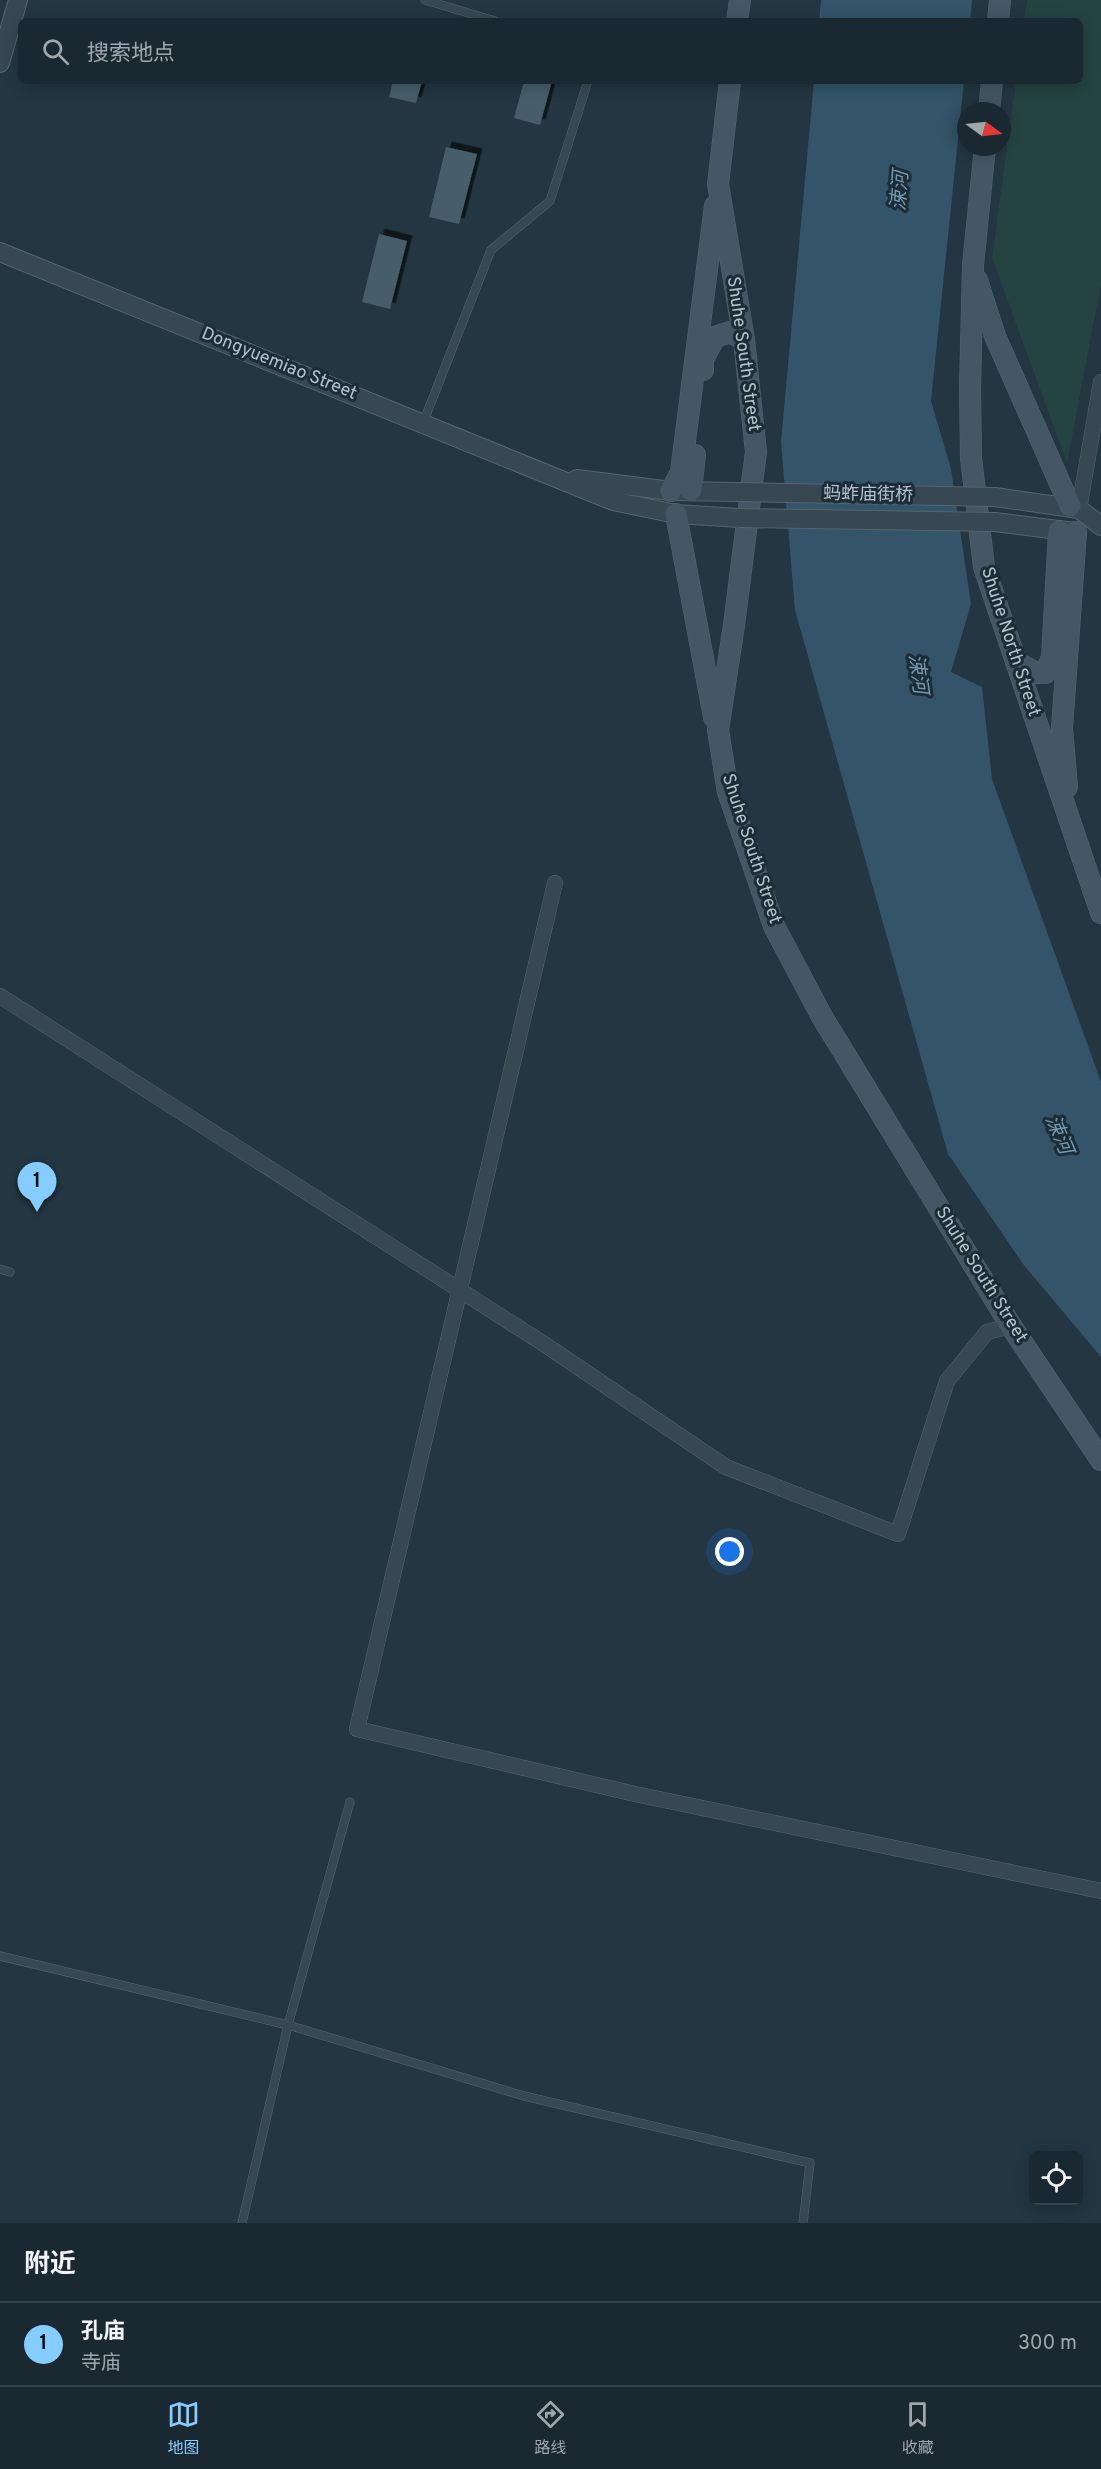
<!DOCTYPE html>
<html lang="zh">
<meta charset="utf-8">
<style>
:root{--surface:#1a2832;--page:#27343e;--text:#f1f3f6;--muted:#9fa6ac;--line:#38444d;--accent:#87ccff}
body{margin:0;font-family:Overpass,"Noto Sans SC",sans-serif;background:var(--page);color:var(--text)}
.controls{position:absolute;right:18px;bottom:18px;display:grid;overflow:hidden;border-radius:9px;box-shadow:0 3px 15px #0003}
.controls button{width:54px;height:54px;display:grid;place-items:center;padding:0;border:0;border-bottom:2px solid var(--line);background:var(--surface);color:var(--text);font:30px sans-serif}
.compass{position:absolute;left:957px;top:102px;width:54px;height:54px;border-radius:50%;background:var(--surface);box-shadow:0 3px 15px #0003;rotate:105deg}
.you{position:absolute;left:730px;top:1552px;width:21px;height:21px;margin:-15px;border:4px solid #fff;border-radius:50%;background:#1a73e8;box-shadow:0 0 0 9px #1a73e833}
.badge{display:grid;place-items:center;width:39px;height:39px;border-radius:50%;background:var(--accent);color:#111;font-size:20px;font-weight:700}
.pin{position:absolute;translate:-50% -50px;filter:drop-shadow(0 2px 3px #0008)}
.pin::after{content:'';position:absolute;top:32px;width:21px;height:18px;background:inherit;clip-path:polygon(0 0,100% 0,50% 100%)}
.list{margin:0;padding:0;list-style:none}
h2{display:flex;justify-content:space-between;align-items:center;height:78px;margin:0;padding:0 24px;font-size:26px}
h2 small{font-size:20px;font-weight:400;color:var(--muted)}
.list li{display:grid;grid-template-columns:39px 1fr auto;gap:18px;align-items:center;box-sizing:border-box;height:84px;padding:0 24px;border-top:2px solid var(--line)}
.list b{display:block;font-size:22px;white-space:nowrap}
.list p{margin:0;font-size:20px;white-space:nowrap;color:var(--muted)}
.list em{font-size:20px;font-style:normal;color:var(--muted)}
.icon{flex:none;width:33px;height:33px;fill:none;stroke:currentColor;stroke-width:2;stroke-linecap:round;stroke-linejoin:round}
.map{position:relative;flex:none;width:1101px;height:2223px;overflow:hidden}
.search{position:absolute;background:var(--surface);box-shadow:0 3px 15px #0003;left:18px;right:18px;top:18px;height:66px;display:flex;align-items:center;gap:15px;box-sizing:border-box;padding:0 21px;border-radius:9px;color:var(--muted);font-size:22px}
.sheet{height:162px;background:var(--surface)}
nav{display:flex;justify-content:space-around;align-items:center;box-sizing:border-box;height:84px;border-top:2px solid var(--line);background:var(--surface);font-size:16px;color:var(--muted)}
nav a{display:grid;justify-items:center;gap:3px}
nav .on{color:var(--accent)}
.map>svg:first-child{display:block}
.green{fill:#254341}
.water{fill:#345469}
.building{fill:#475d69;filter:url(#shadow)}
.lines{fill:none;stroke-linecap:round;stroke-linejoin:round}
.service-casing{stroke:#56656f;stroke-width:9}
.minor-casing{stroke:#56656f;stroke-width:16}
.tertiary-casing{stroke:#56656f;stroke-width:20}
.secondary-casing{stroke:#56656f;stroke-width:22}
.service{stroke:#384852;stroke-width:8}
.minor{stroke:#384852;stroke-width:15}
.tertiary{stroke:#384852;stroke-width:18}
.secondary{stroke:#455765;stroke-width:21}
.tertiary-bridge-casing{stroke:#56656f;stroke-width:20;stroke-linecap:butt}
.tertiary-bridge{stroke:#384852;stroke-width:18}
.labels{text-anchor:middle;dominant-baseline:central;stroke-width:6;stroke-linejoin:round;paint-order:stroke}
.street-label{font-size:18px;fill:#b5c2cc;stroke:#1d2d37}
.water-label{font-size:20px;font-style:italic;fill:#7299b2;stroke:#1d2d37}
</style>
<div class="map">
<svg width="1101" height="2223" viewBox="0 0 1101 2223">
<defs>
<filter id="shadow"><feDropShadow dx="5.5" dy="-5.5" stdDeviation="0" flood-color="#0009"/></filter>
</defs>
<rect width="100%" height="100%" fill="#233642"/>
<path class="green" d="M1027 0H1101V284L1067 463 992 258 1016 81H1080V21H1024Z"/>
<g class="water">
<path d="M821 0H972L970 21H819Z"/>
<path d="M814 81H964L931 401 951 469 971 604 951 672 982 687 992 779 1101 1082V1357L1023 1264 948 1154 795 610 781 442Z"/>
</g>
<g class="building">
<path d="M393 81H422L416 103 389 97Z"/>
<path d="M524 81H552L540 125 514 118Z"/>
<path d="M446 147 477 154 459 224 429 217Z"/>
<path d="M379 234 407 241 390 309 362 302Z"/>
</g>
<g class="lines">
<g class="service-casing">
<g id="service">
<path d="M425 0 495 21"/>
<path d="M423 423 491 250 550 201 588 81"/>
<path d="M0 1269 10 1272"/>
<path d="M0 1956 288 2025 524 2096 810 2163 803 2223"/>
<path d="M242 2223 288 2025 350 1802"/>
</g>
</g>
<g class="minor-casing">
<g id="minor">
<path d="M1079 509 1101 382"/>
<path d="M555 883 357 1729 635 1794 1101 1891"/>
<path d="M0 996 541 1342 726 1467 898 1534 947 1381 987 1332 1011 1326"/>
</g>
</g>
<g class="tertiary-casing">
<g id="tertiary">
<path d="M0 63 18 0"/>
<path d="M0 252 613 501 676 514 739 518"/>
<path d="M577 479 671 491 740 492"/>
<path d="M995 497 1079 509 1101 526"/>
<path d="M995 522 1074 532"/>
</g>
</g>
<g class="secondary-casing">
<g id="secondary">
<path d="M737 21 740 0"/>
<path d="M998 21 1000 0"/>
<path d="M730 81 718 184 744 340 756 452 734 625 718 730 728 792 774 926 821 1015 1011 1326 1101 1460"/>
<path d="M989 111 992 81"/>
<path d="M985 147 973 265 970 388 971 458 984 567 1101 913"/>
<path d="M977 280 995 336 1070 506"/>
<path d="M703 370V359L715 337 730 332 744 340"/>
<path d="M691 490 695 455"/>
<path d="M671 491 681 472 715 206"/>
<path d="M676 514 714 717"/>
<path d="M1016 662 1036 673H1045L1052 658 1059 531"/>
<path d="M1067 787 1062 728 1076 532"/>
</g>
</g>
<use href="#service" class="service"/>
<use href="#minor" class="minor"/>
<use href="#tertiary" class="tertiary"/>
<use href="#secondary" class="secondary"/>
<g class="tertiary-bridge-casing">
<g id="tertiary-bridge">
<path d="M740 492 995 497"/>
<path d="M739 518 995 522"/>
</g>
</g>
<use href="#tertiary-bridge" class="tertiary-bridge"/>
</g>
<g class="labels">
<g class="street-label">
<text transform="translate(743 354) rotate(82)">Shuhe South Street</text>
<text transform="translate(279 364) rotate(22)">Dongyuemiao Street</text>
<text transform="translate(868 495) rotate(1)">蚂蚱庙街桥</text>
<text transform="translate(1010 642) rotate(72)">Shuhe North Street</text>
<text transform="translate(751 849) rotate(72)">Shuhe South Street</text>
<text transform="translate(981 1275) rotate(58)">Shuhe South Street</text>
</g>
<g class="water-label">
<text transform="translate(901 191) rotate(-86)">涑河</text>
<text transform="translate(917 674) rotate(82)">涑河</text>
<text transform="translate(1058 1135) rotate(67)">涑河</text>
</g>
</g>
</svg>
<div class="controls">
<button><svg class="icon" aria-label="locate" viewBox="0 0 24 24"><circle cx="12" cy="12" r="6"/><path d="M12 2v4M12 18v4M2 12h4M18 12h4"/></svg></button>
</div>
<svg class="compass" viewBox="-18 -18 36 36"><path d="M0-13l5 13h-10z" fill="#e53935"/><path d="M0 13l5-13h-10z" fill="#9fa6ac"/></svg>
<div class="you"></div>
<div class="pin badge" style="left:37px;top:1212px">1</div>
<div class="search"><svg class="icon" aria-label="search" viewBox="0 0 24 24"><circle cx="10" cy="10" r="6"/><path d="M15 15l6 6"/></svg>搜索地点</div>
</div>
<section class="sheet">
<h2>附近<small></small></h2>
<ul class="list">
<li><span class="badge">1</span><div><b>孔庙</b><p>寺庙</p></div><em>300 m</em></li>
</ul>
</section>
<nav>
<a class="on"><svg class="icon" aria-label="map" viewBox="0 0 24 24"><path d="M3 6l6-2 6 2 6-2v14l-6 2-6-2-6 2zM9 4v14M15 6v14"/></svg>地图</a>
<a><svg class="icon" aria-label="directions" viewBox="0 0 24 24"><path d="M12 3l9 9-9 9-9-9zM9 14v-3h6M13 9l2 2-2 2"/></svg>路线</a>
<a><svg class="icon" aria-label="saved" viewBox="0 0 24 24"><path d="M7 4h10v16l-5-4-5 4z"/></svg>收藏</a>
</nav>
